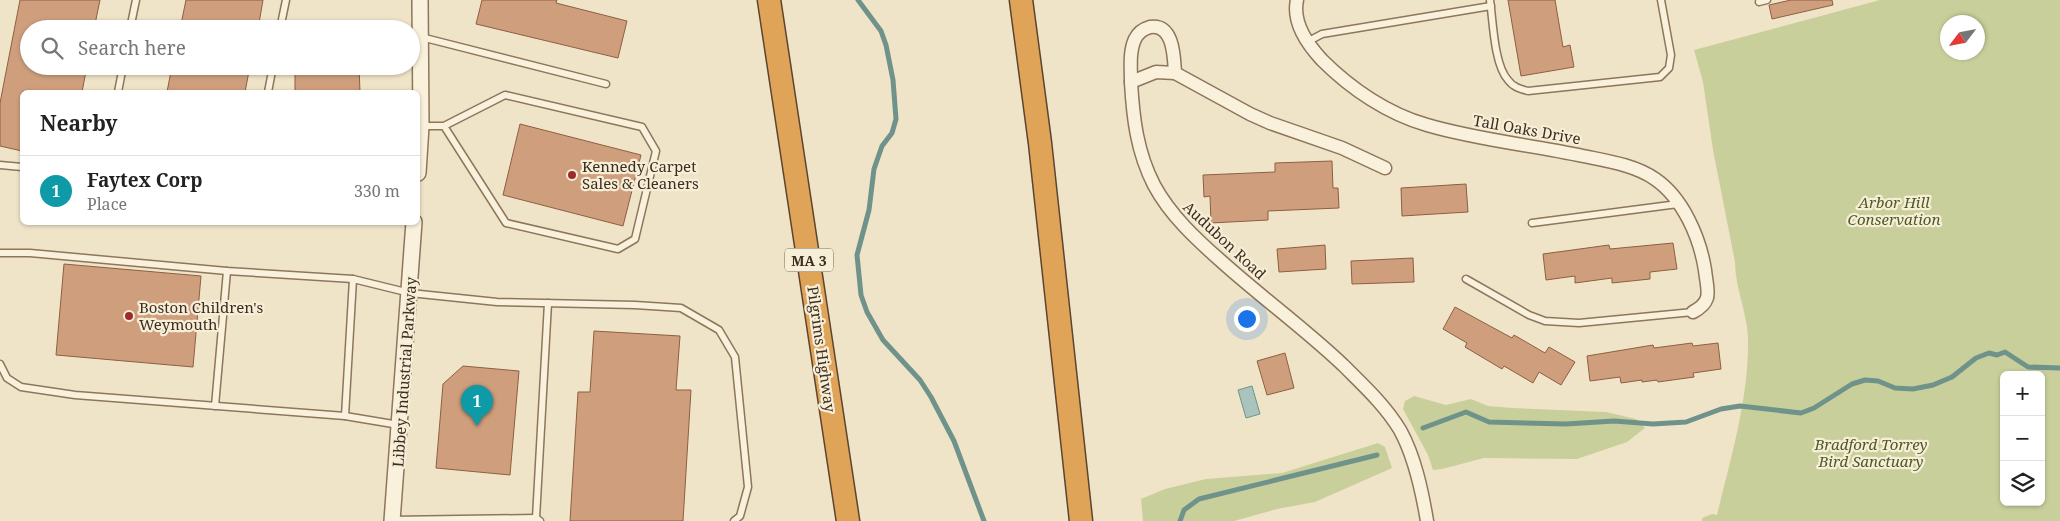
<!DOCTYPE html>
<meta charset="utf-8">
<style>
:root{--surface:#fff;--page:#f2f2f2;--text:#222;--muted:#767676;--line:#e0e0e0;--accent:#9e2a2b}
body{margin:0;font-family:"Noto Serif",serif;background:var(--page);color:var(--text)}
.controls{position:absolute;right:15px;bottom:15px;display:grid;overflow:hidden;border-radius:8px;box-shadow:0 1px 4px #0004}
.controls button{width:45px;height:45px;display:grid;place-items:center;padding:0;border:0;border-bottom:1px solid var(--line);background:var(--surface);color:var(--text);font:25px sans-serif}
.compass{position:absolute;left:1940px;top:15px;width:45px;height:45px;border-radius:50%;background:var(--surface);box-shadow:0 1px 4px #0004;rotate:238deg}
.you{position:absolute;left:1246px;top:318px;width:18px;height:18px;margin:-12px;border:4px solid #fff;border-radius:50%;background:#1a73e8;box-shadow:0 0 0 8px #1a73e833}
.badge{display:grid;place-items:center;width:32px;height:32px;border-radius:50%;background:var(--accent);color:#fff;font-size:16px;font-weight:700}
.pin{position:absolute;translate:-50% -41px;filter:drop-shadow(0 1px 2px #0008)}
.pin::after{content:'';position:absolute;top:26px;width:18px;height:15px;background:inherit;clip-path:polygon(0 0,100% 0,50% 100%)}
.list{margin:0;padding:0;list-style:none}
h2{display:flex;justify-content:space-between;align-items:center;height:65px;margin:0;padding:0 20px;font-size:21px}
h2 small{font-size:16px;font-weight:400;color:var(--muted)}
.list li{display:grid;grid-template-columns:32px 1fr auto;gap:15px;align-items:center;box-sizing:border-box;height:70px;padding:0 20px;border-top:1px solid var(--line)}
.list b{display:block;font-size:19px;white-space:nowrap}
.list p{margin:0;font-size:16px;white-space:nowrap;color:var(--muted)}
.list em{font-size:16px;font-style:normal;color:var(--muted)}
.icon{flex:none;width:28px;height:28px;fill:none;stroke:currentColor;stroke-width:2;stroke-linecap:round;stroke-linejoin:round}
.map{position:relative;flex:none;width:2060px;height:521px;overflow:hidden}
.search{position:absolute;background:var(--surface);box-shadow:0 1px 4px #0004;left:20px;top:20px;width:400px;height:55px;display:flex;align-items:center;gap:12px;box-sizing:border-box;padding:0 18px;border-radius:28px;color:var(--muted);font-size:19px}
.panel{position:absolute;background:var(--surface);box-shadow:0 1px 4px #0004;left:20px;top:90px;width:400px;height:135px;border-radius:8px}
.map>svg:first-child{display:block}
.green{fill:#c9cf9b;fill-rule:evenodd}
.water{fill:#a9c4bc;stroke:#6f938a}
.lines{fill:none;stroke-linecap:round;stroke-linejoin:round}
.stream{stroke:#6f938a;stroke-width:5}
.building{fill:#cf9f7d;stroke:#8d5f41}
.service-casing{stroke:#8d765c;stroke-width:9}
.minor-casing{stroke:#8d765c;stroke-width:15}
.tertiary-casing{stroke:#8d765c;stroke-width:18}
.motorway-casing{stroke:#5b4430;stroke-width:25}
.service{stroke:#faf1dc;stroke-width:6}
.minor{stroke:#faf1dc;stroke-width:12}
.tertiary{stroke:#faf1dc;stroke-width:15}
.motorway{stroke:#e0a458;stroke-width:22}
.poi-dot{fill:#9e2a2b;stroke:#f7eed8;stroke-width:2}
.labels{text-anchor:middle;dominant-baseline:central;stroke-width:4.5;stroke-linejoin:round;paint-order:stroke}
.shield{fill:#f7eed8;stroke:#756857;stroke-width:1}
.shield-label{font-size:14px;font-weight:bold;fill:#3d2e20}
.street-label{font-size:15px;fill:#3d2e20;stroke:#f7eed8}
.poi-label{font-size:15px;fill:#3d2e20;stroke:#f7eed8;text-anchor:start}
.park-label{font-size:15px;font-style:italic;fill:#4d5a26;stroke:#f7eed8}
</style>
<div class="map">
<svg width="2060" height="521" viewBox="0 0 2060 521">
<rect width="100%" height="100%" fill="#f0e4c8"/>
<g class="green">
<path d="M1880 0H2060V521H1702V518L1712 514 1717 515C1731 457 1749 398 1748 338 1747 312 1735 288 1735 262L1713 150 1703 82 1694 50ZM1948 22H1978V52H1948ZM2004 375H2041V502H2004Z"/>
<path d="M1414 396 1446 405 1471 399 1488 406 1512 408 1606 412 1636 419 1645 428 1627 442 1577 459 1484 458 1442 469 1433 470 1428 455 1403 409 1405 401Z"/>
<path d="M1378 443 1385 447 1392 468 1315 502 1277 509 1234 521H1143L1141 499 1165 489 1206 479 1282 473Z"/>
</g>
<path class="water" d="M1252 386 1260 414 1246 418 1238 390Z"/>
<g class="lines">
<g class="stream">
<path d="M858 0 881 31 886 45 893 80 896 119 892 133 882 146 874 169 869 210 857 255 861 295 867 312 883 340 920 380 931 397 954 441 984 521"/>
<path d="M1423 428 1466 412 1489 422 1566 424 1614 421 1653 424 1686 422 1721 409 1740 406 1801 413 1814 408 1852 384 1865 380 1878 381 1895 388 1913 389 1933 385 1952 377 1976 358 1989 353 1997 355 2005 352 2028 367 2060 368"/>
<path d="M1180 521 1184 510 1199 499 1377 455"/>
</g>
</g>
<g class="building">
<path d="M20 0H100L94 29H29V66H87L82 92H22V151L0 146V103Z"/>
<path d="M186 0H263L258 29H180Z"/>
<path d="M482 0H557L556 3 627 21 618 58 476 24Z"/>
<path d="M1508 0H1555L1563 47 1570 45 1574 67 1521 76Z"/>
<path d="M1791 0H1832L1833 5 1772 19 1769 5Z"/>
<path d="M172 66H250L245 92H167Z"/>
<path d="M295 66H359L360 92H295Z"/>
<path d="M520 124 641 155 623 226 503 195Z"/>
<path d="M1332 161 1333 188H1338L1339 208 1268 211V220L1211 223 1210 196 1204 197 1203 175 1275 172V163Z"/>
<path d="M1466 184 1468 212 1402 216 1401 188Z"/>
<path d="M1673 243 1677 269 1650 272V279L1612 283V278L1575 283V276L1546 280 1543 254 1609 245 1610 249Z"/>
<path d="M1325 245 1326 269 1279 272 1277 249Z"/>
<path d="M1413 258 1414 282 1352 284 1351 261Z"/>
<path d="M64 264 201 276 193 367 56 355Z"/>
<path d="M1455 307 1512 338 1514 335 1545 353 1549 347 1575 362 1561 385 1539 372 1533 383 1504 366 1502 369 1465 347 1467 343 1443 329Z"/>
<path d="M594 331 680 336 676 390H691L683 521H570L578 392H590Z"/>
<path d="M1692 343 1693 346 1718 343 1721 369 1693 373 1694 377 1658 382 1657 380 1642 382V380L1621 383 1620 377 1590 381 1587 356 1653 345 1654 348Z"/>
<path d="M1285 353 1294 388 1267 395 1257 361Z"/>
<path d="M463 366 519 371 510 475 436 468 443 384Z"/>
</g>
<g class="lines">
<g class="service-casing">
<g id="service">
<path d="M1490 0C1493 21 1494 65 1508 80 1513 87 1520 89 1528 91L1660 77 1669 68 1671 55 1661 0"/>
<path d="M1759 2 1767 0"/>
<path d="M130 29 136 0"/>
<path d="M280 29 286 0"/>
<path d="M421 37 606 84"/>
<path d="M1307 42 1322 34 1491 6"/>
<path d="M118 92 123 66"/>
<path d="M268 92 273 66"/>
<path d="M422 126H444L505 95 642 127 656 151 635 239 618 249 506 223 444 126"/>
<path d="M0 165 22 167"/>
<path d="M1532 223 1678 204"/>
<path d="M0 253H30L227 271 353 279"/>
<path d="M1466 279 1529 315 1545 321 1579 323 1693 312"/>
<path d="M0 364 7 378 21 387 75 395 345 416"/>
<path d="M215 406 227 271"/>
<path d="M399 425 345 416 353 279 410 293 497 302 635 305 681 308 719 330 735 357 748 487 740 516 734 521"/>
<path d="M536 518 548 303"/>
<path d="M392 520 536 518 540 521"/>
</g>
</g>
<g class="minor-casing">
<g id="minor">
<path d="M1297 0C1292 23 1307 44 1322 60 1351 89 1388 114 1427 125 1478 140 1532 145 1583 156 1607 161 1635 165 1655 179 1683 198 1700 238 1705 270 1707 290 1714 301 1693 312"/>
<path d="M1131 82C1131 68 1129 52 1135 39 1138 33 1143 29 1150 27 1174 23 1174 58 1175 73"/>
<path d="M1385 168 1342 148 1270 123 1250 114 1175 73 1156 72 1131 82C1133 118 1137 152 1154 185 1170 215 1196 239 1221 261 1261 297 1304 328 1343 365 1363 385 1385 405 1400 430 1415 457 1422 491 1427 521"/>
</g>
</g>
<g class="tertiary-casing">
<g id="tertiary">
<path d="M418 173 421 126 420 0"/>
<path d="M392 521 414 222"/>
</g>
</g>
<g class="motorway-casing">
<g id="motorway">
<path d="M769 0 848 521"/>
<path d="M1021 0 1040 143 1081 521"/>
</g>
</g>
<use href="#service" class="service"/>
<use href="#minor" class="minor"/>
<use href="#tertiary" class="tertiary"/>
<use href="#motorway" class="motorway"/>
</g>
<g class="poi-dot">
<circle cx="572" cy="175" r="5"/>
<circle cx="129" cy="316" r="5"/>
</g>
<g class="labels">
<rect class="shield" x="785" y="248.5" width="48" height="23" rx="4"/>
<g class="shield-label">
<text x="809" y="260">MA 3</text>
</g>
<g class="street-label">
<text transform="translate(1527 129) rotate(10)">Tall Oaks Drive</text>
<text transform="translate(1225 240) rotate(43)">Audubon Road</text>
<text transform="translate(822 349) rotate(82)">Pilgrims Highway</text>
<text transform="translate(404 372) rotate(-86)">Libbey Industrial Parkway</text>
</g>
<g class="poi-label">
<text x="582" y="166">Kennedy Carpet<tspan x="582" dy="17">Sales &amp; Cleaners</tspan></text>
<text x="139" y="307">Boston Children's<tspan x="139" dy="17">Weymouth</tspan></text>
</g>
<g class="park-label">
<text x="1894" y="202">Arbor Hill<tspan x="1894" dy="17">Conservation</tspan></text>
<text x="1871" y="444">Bradford Torrey<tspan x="1871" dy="17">Bird Sanctuary</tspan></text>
</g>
</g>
</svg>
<div class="controls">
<button>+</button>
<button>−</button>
<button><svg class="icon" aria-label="layers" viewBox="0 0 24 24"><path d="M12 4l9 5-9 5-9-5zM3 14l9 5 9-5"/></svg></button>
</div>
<svg class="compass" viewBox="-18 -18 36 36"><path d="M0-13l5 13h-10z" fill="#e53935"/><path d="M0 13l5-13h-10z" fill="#767676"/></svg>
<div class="you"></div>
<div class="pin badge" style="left:477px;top:426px;background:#0f9aa8">1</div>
<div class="search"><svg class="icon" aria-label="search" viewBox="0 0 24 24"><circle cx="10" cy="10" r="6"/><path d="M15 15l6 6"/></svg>Search here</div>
<section class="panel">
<h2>Nearby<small></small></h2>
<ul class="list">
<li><span class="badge" style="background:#0f9aa8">1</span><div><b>Faytex Corp</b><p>Place</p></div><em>330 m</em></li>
</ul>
</section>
</div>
